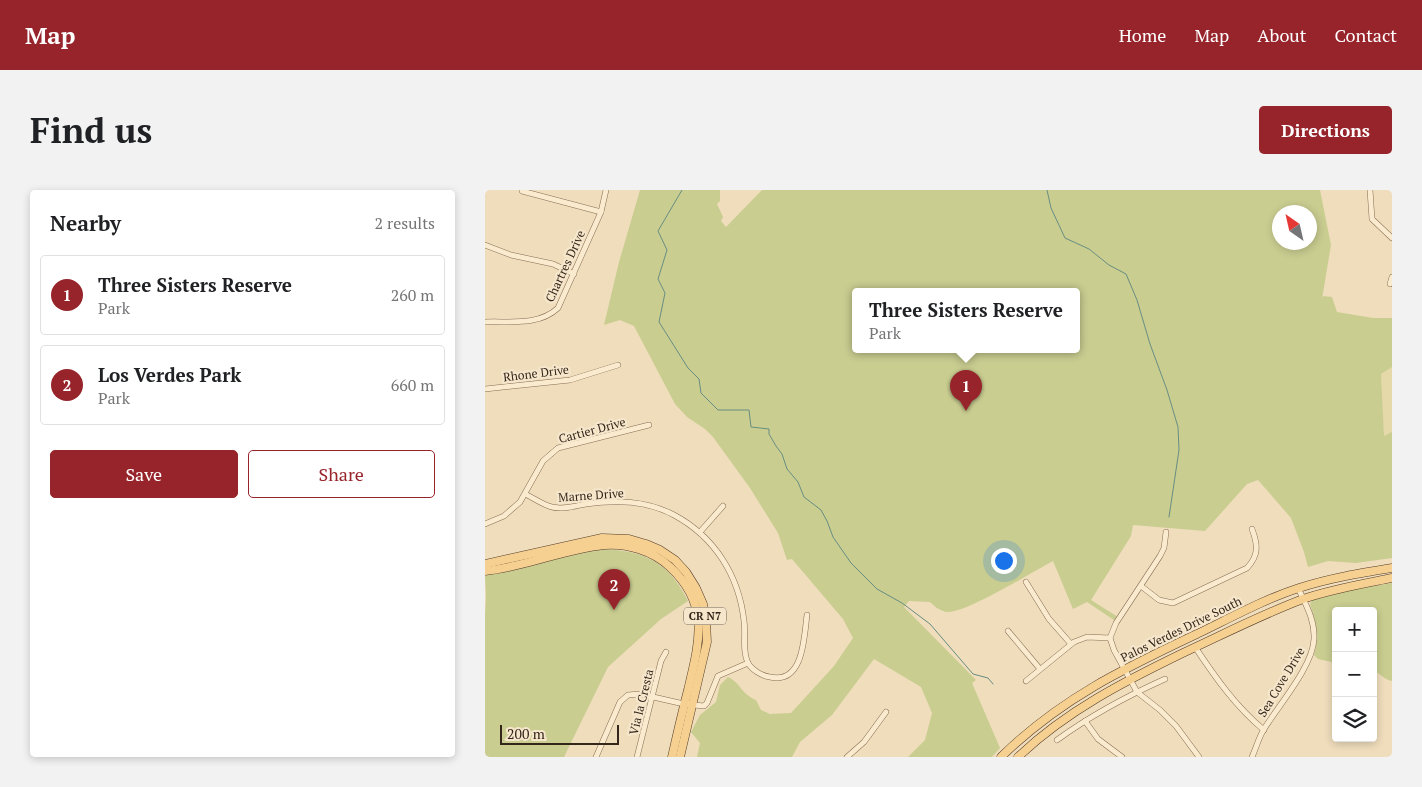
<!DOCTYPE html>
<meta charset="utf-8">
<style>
:root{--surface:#fff;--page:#f2f2f2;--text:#202124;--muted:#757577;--line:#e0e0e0;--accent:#97242b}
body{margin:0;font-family:"PT Serif",serif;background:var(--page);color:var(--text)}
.controls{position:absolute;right:15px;bottom:15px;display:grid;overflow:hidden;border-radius:5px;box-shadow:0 2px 8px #0003}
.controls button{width:45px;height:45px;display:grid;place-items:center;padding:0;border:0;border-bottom:1px solid var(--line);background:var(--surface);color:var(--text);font:25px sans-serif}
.compass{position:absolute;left:787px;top:15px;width:45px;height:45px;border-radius:50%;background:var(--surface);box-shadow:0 2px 8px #0003;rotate:326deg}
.scale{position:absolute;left:15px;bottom:12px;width:119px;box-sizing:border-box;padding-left:5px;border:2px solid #35261b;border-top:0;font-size:14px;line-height:18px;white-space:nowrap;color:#35261b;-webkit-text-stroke:4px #f6e7cc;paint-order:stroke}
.you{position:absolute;left:518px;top:370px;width:18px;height:18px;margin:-12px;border:4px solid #fff;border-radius:50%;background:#1a73e8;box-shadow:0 0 0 8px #1a73e833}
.badge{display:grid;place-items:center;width:32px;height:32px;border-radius:50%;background:var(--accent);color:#fff;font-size:16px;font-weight:700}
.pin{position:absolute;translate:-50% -41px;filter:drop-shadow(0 1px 2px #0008)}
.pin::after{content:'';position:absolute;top:26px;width:18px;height:15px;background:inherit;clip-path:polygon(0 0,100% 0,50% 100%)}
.popup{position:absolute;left:367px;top:98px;width:228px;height:65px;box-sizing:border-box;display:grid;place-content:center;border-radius:5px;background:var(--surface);filter:drop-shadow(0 1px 4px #0005);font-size:16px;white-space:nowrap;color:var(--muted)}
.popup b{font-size:19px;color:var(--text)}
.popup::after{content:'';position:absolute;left:50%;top:100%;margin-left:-10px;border:10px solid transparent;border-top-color:var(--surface)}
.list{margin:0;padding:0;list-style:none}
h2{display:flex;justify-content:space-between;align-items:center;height:65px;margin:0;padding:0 20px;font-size:21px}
h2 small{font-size:16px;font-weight:400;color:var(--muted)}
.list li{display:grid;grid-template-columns:32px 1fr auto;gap:15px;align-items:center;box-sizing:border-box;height:80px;margin:0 10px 10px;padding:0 10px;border:1px solid var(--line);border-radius:5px}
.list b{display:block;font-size:19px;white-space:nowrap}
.list p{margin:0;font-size:16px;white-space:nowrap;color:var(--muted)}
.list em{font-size:16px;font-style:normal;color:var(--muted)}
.actions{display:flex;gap:10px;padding:15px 20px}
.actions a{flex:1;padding:11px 0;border:1px solid var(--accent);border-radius:5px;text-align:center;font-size:18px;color:var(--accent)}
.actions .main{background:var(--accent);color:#fff}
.icon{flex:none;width:28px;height:28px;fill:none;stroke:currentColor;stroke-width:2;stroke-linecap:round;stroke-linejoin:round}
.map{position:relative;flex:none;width:907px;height:567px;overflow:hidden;border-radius:5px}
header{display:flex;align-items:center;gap:30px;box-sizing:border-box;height:70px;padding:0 25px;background:var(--accent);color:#fff}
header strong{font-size:24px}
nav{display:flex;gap:28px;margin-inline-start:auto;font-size:18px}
.intro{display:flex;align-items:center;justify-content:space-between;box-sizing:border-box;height:120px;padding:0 30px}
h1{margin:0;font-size:35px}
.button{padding:12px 22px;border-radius:5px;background:var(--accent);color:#fff;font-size:18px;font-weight:700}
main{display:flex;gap:30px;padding:0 30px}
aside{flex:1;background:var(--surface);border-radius:5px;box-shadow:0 2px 8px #0003}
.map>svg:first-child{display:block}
.farmland{fill:#e5d8a9}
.green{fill:#c9cd90;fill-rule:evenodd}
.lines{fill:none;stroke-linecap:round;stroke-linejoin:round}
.stream{stroke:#688d82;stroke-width:1}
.street-casing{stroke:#876d55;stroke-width:6}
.primary-casing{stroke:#543b2a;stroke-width:9}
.street{stroke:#faebcf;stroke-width:5}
.primary{stroke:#f5d091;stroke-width:8}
.labels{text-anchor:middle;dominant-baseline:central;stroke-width:4.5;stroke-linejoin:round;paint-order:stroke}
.shield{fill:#f6e7cc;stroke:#6f6050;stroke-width:1}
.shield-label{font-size:11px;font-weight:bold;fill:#35261b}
.street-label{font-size:12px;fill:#35261b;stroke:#f6e7cc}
</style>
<header>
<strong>Map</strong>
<nav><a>Home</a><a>Map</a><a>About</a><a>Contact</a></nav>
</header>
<div class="intro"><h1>Find us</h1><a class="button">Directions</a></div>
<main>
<aside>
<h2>Nearby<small>2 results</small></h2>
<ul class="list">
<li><span class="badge">1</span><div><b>Three Sisters Reserve</b><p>Park</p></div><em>260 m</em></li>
<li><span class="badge">2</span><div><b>Los Verdes Park</b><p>Park</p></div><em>660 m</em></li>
</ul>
<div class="actions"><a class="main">Save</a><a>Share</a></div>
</aside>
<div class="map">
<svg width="907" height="567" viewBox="0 0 907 567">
<rect width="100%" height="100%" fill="#efddbc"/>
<path class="farmland" d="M907 177V242L899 246 896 184Z"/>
<g class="green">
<path d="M155 0H235V11L232 14 238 27 236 31 241 37 277 0H835L846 55 837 109 838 106 847 107 852 122 888 128H907V177L896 184 899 246 907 242V368L871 373 843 371 823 377 819 362 806 328 773 290 762 294 720 341 648 335 646 346 606 410 633 427 629 430 602 412 588 419 568 371C547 382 482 423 462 422 455 421 449 416 445 412L424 411 419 417 491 490 487 493 515 558 507 567H423L440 550 447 523 436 497 389 469 347 525 315 552 307 567H212L215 553 206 542 215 525 231 512 235 495 243 487C256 493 255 503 271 510L276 520 285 524 306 523 349 476 368 448 358 429 307 369 302 370 293 343 265 298 228 247 220 239 202 227 190 214 149 136 135 130 119 135 134 72ZM794 22H824V52H794ZM371 102H591V160H371Z"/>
<path d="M114 359C157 360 183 370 203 411L176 429 123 477 79 567H0V425L1 406 0 386Z"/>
<path d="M907 393V491C899 490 896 483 888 481V421H851V473L833 469 829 465C835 447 830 431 825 414L827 410 855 402Z"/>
</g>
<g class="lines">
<g class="stream">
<path d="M197 0 173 41 182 60 173 89 180 103 174 132 203 178 214 189 216 203 233 220H264L266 237 284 239V244L291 256 297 264 302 279 313 292 319 307 336 320 342 331 348 347 366 373 392 399 417 413 445 434 488 484 503 488 508 494"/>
<path d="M562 0 566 18 580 48 604 59 624 75 641 84 652 110 665 154 682 200 693 237 694 260 684 327"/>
</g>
<g class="street-casing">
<g id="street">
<path d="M885 0 887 29 907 48"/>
<path d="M37 1 116 22"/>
<path d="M0 55 26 65 68 74 89 84"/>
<path d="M905 94 907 87"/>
<path d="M0 132C25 131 54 136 73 118L116 22 121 0"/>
<path d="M0 199 85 190 133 175"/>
<path d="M40 304C49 308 58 315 67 317 78 320 90 316 101 314 131 310 161 310 189 325 230 347 254 386 259 431 261 444 257 461 263 473 267 480 277 486 285 487 319 495 319 446 322 425"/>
<path d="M0 334 19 326 35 312 58 271 73 258 164 235"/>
<path d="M215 342 238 316"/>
<path d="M681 342 679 358 675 366 631 433 625 448 629 460 652 502 675 520 691 536 714 567"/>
<path d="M541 392 564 429 586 454"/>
<path d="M656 396 674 410 688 413 762 378C774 365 773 355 767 339"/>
<path d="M523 441 555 479"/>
<path d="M710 457C730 487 751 517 779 540"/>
<path d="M541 491 589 452 602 447 625 448"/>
<path d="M600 531 613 549 637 567"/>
<path d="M572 550C605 526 642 506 680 489"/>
<path d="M111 567 135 512 143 505 155 504 199 514 219 516 222 513 233 486 263 473"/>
<path d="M152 567 176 471 181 462"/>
<path d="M362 567 379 552 401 522"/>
<path d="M767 567C771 558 774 547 779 539 794 515 828 476 829 449 830 430 821 415 813 398"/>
</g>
</g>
<g class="primary-casing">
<g id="primary">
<path d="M0 374 117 348 144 349 161 354 175 360 190 370 201 382 211 398 218 414 221 432 222 452 195 567"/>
<path d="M0 381C40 377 79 359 119 355 142 353 168 361 185 377 226 415 214 453 203 500 197 523 192 545 187 567"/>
<path d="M516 567C576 508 640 478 714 443 747 427 780 409 814 398 845 388 876 383 907 378"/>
<path d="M533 567C581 521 640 491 700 462 739 444 778 424 818 409 847 399 877 394 907 388"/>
</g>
</g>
<use href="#street" class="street"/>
<use href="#primary" class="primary"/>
</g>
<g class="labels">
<rect class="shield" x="199" y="417.5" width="42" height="17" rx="4"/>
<g class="shield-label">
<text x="220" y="426">CR N7</text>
</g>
<g class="street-label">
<text transform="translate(80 76) rotate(-65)">Chartres Drive</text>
<text transform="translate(51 183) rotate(-7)">Rhone Drive</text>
<text transform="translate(107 240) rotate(-15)">Cartier Drive</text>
<text transform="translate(106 305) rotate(-4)">Marne Drive</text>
<text transform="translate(696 439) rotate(-26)">Palos Verdes Drive South</text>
<text transform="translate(796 492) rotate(-59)">Sea Cove Drive</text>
<text transform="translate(156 512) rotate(-76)">Via la Cresta</text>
</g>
</g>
</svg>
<div class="controls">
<button>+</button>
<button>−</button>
<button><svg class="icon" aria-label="layers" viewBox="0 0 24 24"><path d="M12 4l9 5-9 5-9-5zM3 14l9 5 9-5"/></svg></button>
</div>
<svg class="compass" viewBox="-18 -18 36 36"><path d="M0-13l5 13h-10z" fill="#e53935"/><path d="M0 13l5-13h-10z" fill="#757577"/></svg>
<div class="scale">200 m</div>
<div class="you"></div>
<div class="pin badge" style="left:481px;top:221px">1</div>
<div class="popup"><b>Three Sisters Reserve</b>Park</div>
<div class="pin badge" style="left:129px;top:420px">2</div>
</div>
</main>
